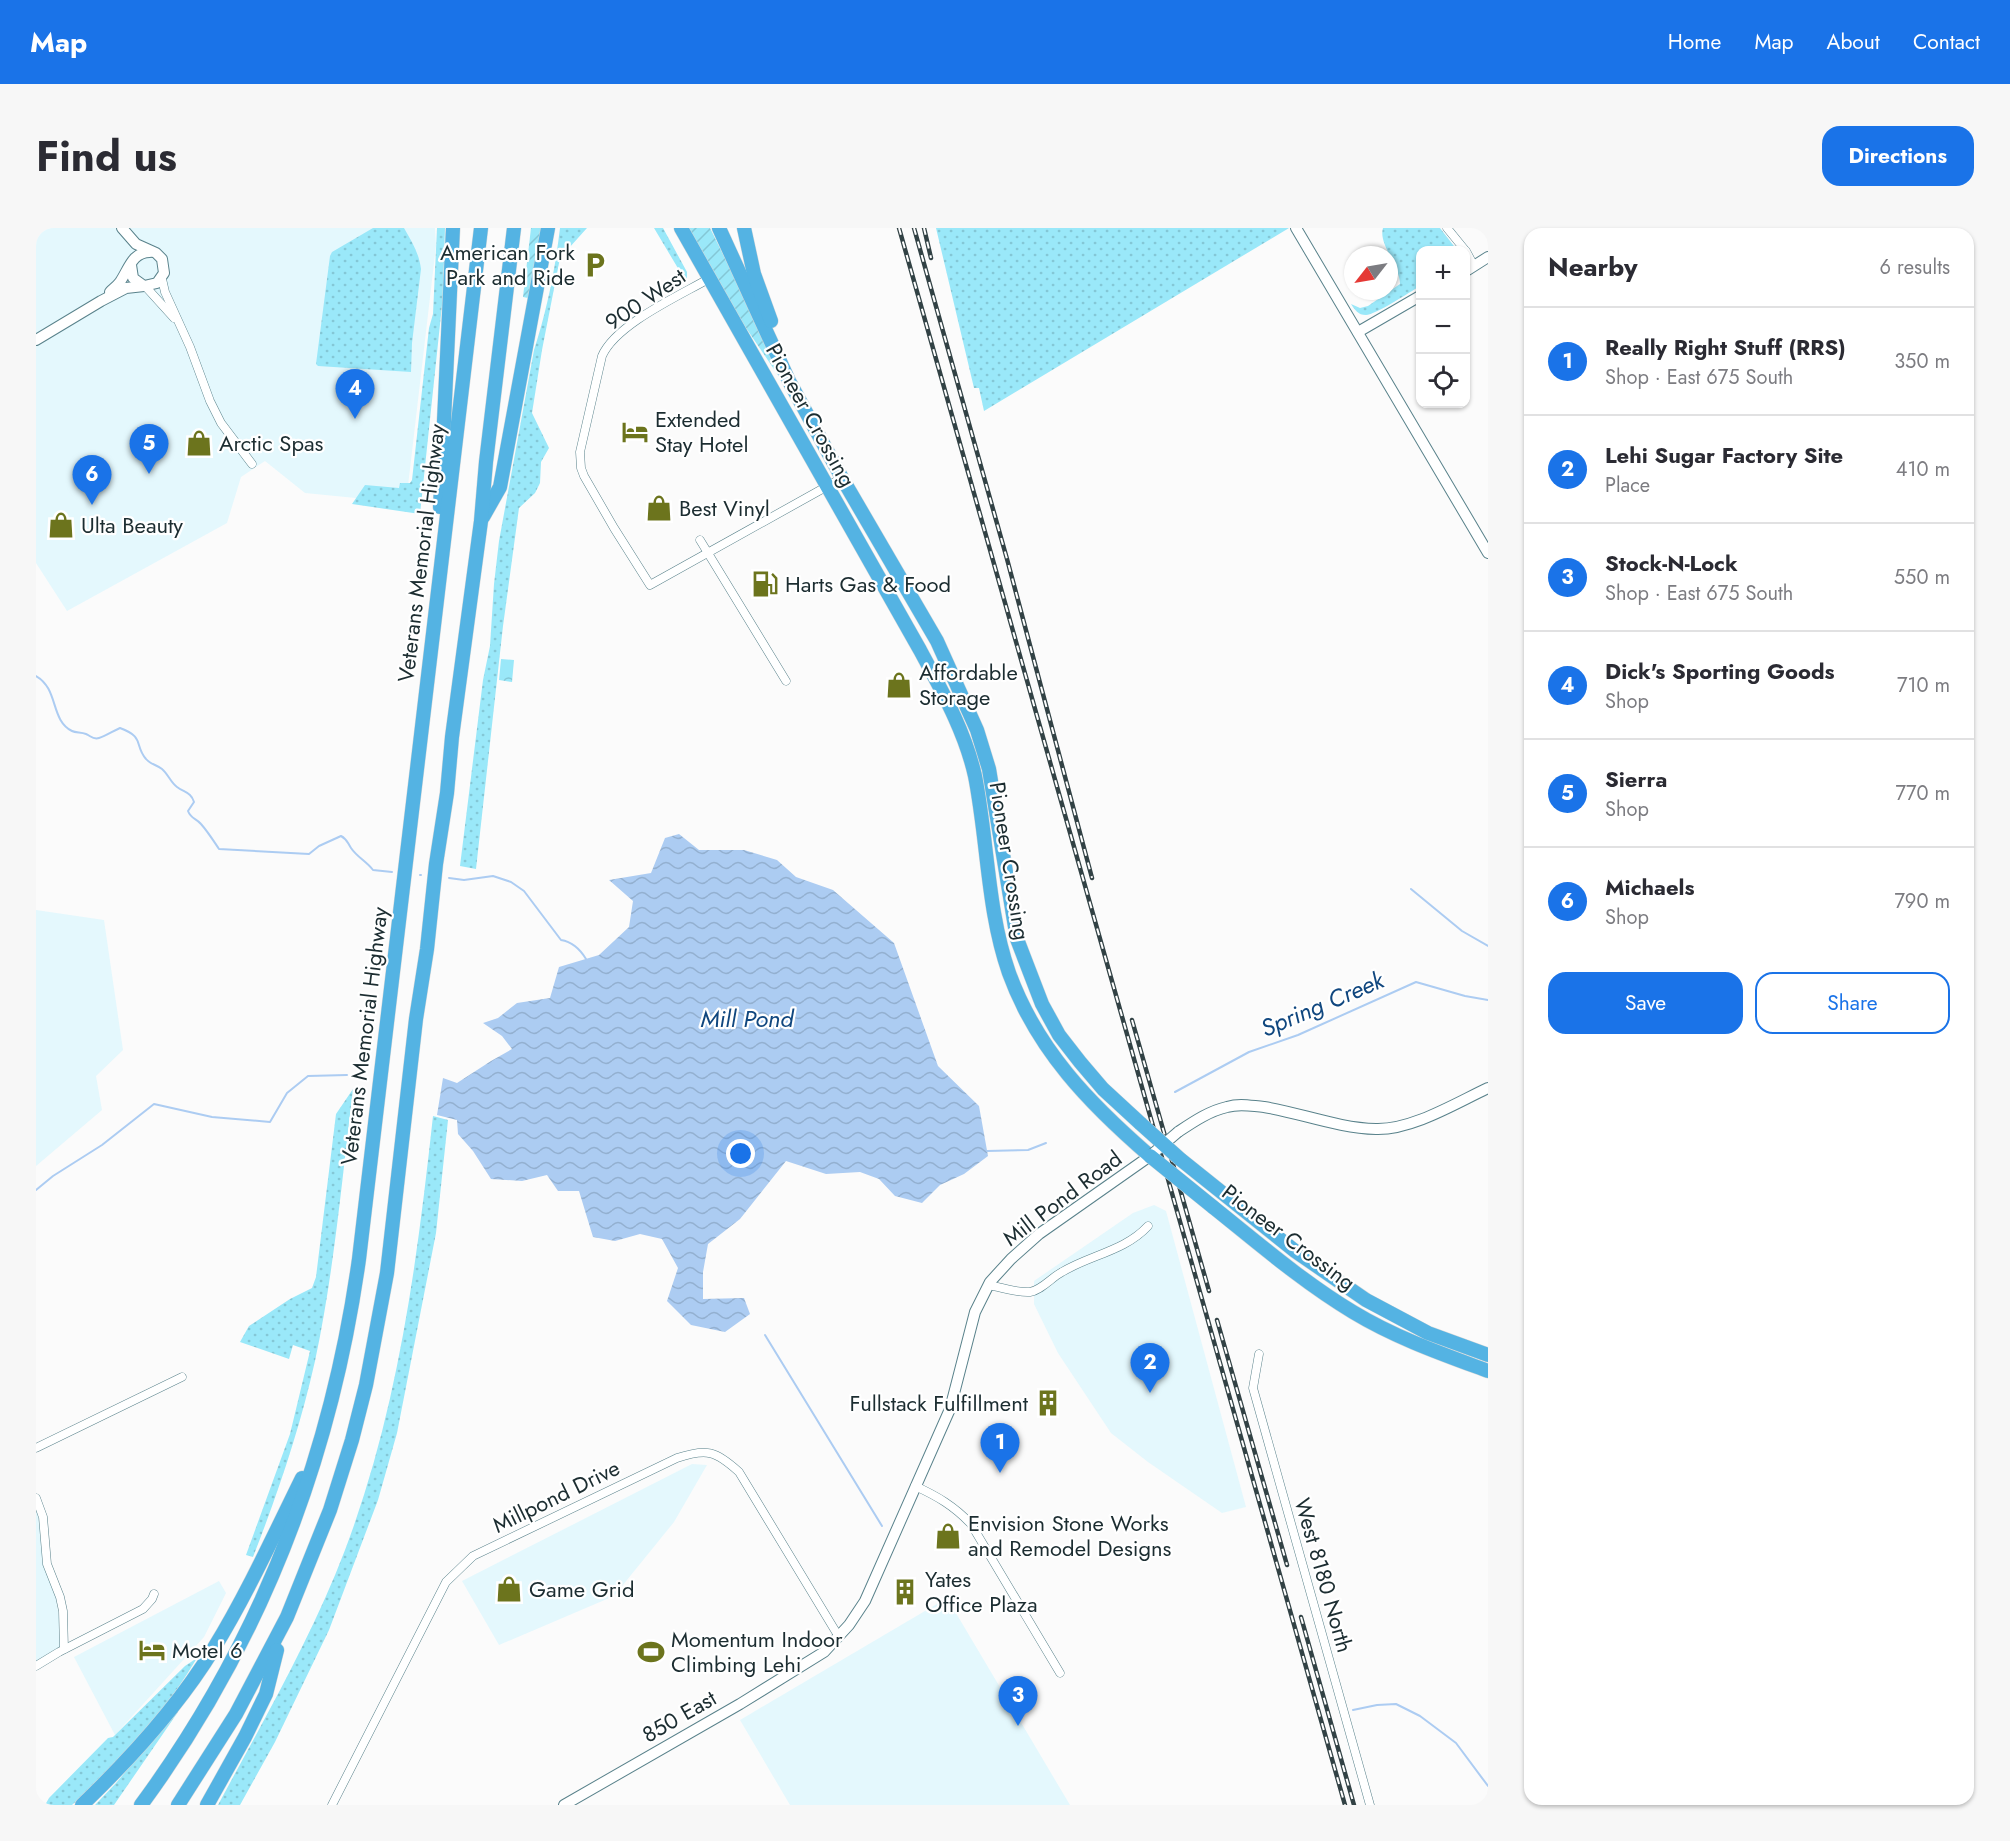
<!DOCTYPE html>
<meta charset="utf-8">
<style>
:root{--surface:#fff;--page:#f7f7f7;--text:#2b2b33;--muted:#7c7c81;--line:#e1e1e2;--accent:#1a73e8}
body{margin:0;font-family:Jost,sans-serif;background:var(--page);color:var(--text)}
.controls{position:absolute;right:18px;top:18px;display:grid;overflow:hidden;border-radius:12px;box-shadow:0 2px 4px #0004}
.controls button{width:54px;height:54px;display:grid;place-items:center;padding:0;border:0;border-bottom:2px solid var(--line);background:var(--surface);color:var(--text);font:30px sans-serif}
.compass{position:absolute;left:1308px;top:18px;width:54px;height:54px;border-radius:50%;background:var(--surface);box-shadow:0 2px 4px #0004;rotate:239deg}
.you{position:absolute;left:705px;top:926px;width:21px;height:21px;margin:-15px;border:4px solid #fff;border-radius:50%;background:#1a73e8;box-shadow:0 0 0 9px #1a73e833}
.badge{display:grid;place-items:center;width:39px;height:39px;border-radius:50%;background:var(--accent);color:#fff;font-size:20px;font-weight:700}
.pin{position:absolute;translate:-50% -50px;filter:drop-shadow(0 2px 3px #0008)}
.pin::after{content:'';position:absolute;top:32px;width:21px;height:18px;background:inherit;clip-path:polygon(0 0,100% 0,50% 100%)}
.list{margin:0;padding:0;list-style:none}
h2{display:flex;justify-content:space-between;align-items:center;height:78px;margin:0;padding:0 24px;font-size:26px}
h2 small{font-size:20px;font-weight:400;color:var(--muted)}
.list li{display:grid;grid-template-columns:39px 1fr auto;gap:18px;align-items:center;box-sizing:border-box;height:108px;padding:0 24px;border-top:2px solid var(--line)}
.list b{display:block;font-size:22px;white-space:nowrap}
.list p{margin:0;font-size:20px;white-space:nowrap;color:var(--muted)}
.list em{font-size:20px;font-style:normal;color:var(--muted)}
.actions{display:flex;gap:12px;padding:18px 24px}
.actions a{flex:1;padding:14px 0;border:2px solid var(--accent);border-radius:18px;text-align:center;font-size:21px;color:var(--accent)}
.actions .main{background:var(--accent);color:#fff}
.icon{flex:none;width:33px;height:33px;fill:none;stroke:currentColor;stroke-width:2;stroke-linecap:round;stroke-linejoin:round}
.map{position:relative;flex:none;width:1452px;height:1577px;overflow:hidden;border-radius:18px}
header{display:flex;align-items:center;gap:36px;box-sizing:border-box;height:84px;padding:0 30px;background:var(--accent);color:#fff}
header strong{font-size:28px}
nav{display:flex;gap:33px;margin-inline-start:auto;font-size:21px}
.intro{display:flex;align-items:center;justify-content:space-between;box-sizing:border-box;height:144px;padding:0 36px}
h1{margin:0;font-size:42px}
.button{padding:15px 27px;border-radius:18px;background:var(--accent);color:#fff;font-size:21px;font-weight:700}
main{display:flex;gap:36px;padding:0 36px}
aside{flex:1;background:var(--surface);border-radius:18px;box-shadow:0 2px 4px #0004}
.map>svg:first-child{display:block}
.built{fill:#e4f8fd}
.grass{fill:url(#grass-dots)}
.park{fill:url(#park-crowns)}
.garden{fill:url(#garden-furrows)}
.water{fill:url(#water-waves)}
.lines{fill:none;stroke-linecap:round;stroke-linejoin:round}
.stream{stroke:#acccf2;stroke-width:2}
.street-casing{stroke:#59828b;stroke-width:9}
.secondary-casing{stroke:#59828b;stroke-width:12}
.highway-casing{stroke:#d6d9da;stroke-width:15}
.street{stroke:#fff;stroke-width:8}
.secondary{stroke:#fff;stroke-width:10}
.highway{stroke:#54b3e3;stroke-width:14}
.rail-casing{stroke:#324245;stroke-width:4.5}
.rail{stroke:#fff;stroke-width:2;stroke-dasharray:7;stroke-linecap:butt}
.secondary-bridge-casing{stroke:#59828b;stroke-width:12;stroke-linecap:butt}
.highway-bridge-casing{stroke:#d6d9da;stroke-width:15;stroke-linecap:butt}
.secondary-bridge{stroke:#fff;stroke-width:10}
.highway-bridge{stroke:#54b3e3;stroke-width:14}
.labels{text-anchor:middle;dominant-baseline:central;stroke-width:4.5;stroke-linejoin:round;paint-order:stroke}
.poi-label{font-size:22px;fill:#1c2d31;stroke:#fff;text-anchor:start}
.street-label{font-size:22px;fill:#1c2d31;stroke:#fff}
.water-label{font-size:24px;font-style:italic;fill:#10477f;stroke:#fff}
</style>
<header>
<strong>Map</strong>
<nav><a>Home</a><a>Map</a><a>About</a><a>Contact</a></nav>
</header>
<div class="intro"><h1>Find us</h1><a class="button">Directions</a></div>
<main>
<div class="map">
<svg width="1452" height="1577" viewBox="0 0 1452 1577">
<defs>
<pattern id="grass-dots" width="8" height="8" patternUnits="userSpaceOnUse" patternTransform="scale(1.5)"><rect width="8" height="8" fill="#9ae8f9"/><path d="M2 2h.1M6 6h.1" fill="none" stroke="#84c7d6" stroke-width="1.8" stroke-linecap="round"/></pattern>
<pattern id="park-crowns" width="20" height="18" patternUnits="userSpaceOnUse" patternTransform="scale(1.5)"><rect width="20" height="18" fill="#9ae8f9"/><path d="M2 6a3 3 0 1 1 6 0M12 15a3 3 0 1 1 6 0" fill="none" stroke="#84c7d6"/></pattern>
<pattern id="garden-furrows" width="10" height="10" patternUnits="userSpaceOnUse" patternTransform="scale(1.5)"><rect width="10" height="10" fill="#9ae8f9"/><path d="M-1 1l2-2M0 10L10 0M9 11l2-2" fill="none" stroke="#84c7d6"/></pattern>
<pattern id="water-waves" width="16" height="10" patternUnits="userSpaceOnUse" patternTransform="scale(1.5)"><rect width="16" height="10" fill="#acccf2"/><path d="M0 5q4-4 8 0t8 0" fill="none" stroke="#93b0d0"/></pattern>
</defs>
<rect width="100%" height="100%" fill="#fbfbfb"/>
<g class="built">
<path d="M0 0H399L400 18 370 275 269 265 229 233 205 249 191 295 31 383 0 335Z"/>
<path d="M0 682 68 692 87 822 60 848 66 882 0 938Z"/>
<path d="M1118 977 1130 983 1210 1279 1186 1285 1112 1234 1075 1205 1022 1125 998 1076V1053L1097 985Z"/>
<path d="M656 1236 671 1237 638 1294 578 1368 463 1417 426 1353Z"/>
<path d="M0 1273 7 1289 28 1421 0 1438Z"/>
<path d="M183 1353 190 1365 168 1409 79 1507 38 1429Z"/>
<path d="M911 1370 1034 1577H754L704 1492Z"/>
</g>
<g class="grass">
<path d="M337 0H368C376 14 383 25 385 41L376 115 375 144 282 138 280 136 294 28 296 24Z"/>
<path d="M401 0H409L407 68 384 286 316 276 329 257 363 260 364 255H374L376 252 393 100 397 86Z"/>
<path d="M524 0H551L524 30 506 122 496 185 513 220 505 234 504 255 499 265 483 280 467 398 440 641 424 638 447 452 454 418 458 356 463 313 498 122C511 82 519 42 524 0Z"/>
<path d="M618 0H627L651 44V50L646 57 644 56 641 51 646 47Z"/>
<path d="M900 0H1253L948 183 943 160H938Z"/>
<path d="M1347 0H1404L1421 22H1384V58C1374 64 1339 87 1330 87 1322 87 1319 82 1315 76L1324 80 1332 78 1364 56C1364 38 1342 16 1347 0Z"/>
<path d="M317 861C306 951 298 1044 279 1133 264 1200 242 1265 217 1329L210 1327 254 1206 274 1123 257 1117 253 1131 204 1114 213 1098 254 1071 276 1060 280 1049 300 886Z"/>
<path d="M397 888 412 892 400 1005 361 1205 342 1272 293 1402 239 1514 204 1577H182C227 1493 275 1411 309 1322 362 1182 381 1035 397 888Z"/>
<path d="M161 1430C129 1485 83 1533 36 1577H9L13 1570 72 1510 77 1509 149 1438Z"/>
<path d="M141 1483 142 1484 78 1577H59L80 1555Z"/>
</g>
<path class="park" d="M465 431 478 432 476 454 463 452Z"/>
<g class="garden">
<path d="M495 0H505L492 70 487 69Z"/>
<path d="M650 0H674L699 50 746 153 689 69Z"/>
</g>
<path class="water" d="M643 606 663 622H708L741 632 760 649 797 662 858 715 902 838 943 878 952 928 928 946 904 957 886 975 859 968 843 951 824 944 790 946 750 933 704 991 672 1016 667 1044V1071L708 1070 714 1086 689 1104 655 1097 631 1073 642 1040 626 1011 604 1006 579 1013 557 1009 543 963H522L511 947 486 953 455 951 437 923 422 906 421 892 401 887 407 850 421 855 455 833 476 821 466 808 447 795 462 790 481 775 514 770 523 739 563 727 593 699 597 673 573 652 615 645 629 610Z"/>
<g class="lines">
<g class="stream">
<path d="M0 448C23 461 14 492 36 503 40 505 45 504 50 506 55 508 57 512 63 510 70 508 77 503 84 500 109 509 98 517 110 531 114 536 121 537 126 541 132 546 135 555 141 559 149 565 155 564 158 574L152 583C155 591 160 590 165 596 172 604 177 612 183 621L273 626 283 618 305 608C311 611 311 614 315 620 321 629 330 633 337 642L356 644"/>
<path d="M384 647H385"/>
<path d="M413 650 428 652 457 648 475 654 488 663 525 712C537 714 544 721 550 731"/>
<path d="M1375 661 1426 703 1452 718"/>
<path d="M1139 864 1213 824 1262 807 1380 754 1429 768 1452 772"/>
<path d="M951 923 992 922 1010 915"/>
<path d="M0 962 17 948 66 917 118 876 176 889 234 894 251 865 272 848 311 847"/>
<path d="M729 1107 846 1298"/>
<path d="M1317 1482 1341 1477 1360 1476 1384 1488 1420 1515 1452 1558"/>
</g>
<g class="street-casing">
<g id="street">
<path d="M1411 0 1429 22"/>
<path d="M1430 23 1438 38"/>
<path d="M674 50C643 68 580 96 566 128L544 224 545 240 548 248 578 300 614 357 806 250"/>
<path d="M126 51 129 64 154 119 174 173 185 195 216 236"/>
<path d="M109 58 138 90"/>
<path d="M664 312 750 453"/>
<path d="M953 1057C966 1060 982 1065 994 1064 1006 1062 1016 1049 1026 1044 1054 1027 1089 1023 1112 998"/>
<path d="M1223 1126 1217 1160 1334 1577"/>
<path d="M0 1220 146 1149"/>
<path d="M879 1258C901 1268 918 1278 935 1296L1024 1445"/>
<path d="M0 1270 7 1289 11 1336 24 1369 27 1383 28 1421"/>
<path d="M0 1438 23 1424 107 1381 116 1371 118 1366"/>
<path d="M296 1577 410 1354 437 1328 641 1230C671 1220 680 1223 703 1244L803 1409"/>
</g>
</g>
<g class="secondary-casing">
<g id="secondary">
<path d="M86 0 100 16 120 25 126 31 128 45 121 55 108 58 97 50 95 37"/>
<path d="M1260 0 1452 325"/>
<path d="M1430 43 1452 29"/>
<path d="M74 64C77 61 81 58 84 54 93 41 96 24 114 24"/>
<path d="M1322 104 1384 68"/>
<path d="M0 112 65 73 90 60 108 58"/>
<path d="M1142 904C1157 894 1173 883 1191 879 1204 875 1215 878 1228 879 1265 885 1302 900 1340 901 1376 902 1420 875 1452 860"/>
<path d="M528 1577 704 1476 788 1424 813 1397 829 1373 914 1181 939 1084 954 1054 975 1031 1003 1006 1114 928"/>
</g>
</g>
<g class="highway-casing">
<g id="highway">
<path d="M645 0 884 422C906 463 929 503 939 548 952 614 951 682 973 745 1001 822 1054 876 1114 928"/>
<path d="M683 0 753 153 806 250 901 413 941 502 953 541 981 711 1006 776 1023 807 1044 834 1067 861 1105 896"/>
<path d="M708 0 718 46 735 93"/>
<path d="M404 279 417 0"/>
<path d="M447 289 464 259 512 0"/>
<path d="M1144 931 1259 1023 1330 1072 1392 1105 1452 1127"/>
<path d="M1177 979C1222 1015 1267 1054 1317 1084 1360 1110 1406 1126 1452 1143"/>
<path d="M46 1577C95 1530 142 1479 178 1420 211 1366 238 1307 266 1250"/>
<path d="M105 1577C225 1414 295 1231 323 1031L445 0"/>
<path d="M142 1577 200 1486 251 1389 294 1282 316 1212 330 1157 351 1045 380 791 391 721 400 636 411 565 416 509 445 293 450 234 478 0"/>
<path d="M171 1577 209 1509 230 1466 241 1422"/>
</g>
</g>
<use href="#street" class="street"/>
<use href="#secondary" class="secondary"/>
<use href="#highway" class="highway"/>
<g class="rail-casing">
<g id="rail">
<path d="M863 0 1309 1577"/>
<path d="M878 0 971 331 1056 650"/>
<path d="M888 0 895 30"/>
<path d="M1096 792 1173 1063"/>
<path d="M1181 1092 1251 1337"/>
<path d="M1265 1389 1318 1577"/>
</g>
</g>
<use href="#rail" class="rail"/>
<g class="secondary-bridge-casing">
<path id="secondary-bridge" d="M1114 928 1142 904"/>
</g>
<g class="highway-bridge-casing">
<g id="highway-bridge">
<path d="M1105 896 1144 931"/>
<path d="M1114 928 1177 979"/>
</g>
</g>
<use href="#secondary-bridge" class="secondary-bridge"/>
<use href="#highway-bridge" class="highway-bridge"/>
</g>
<defs>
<g id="parking-bare" transform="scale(2.07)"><path d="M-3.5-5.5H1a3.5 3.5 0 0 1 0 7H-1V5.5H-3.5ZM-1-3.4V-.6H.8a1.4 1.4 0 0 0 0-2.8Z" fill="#6c741d" stroke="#fff" stroke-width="2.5" paint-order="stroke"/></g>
<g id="hotel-bare" transform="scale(2.07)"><path d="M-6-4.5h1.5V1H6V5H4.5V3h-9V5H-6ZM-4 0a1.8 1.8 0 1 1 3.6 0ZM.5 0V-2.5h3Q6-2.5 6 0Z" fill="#6c741d" stroke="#fff" stroke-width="2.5" paint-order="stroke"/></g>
<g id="shop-bare" transform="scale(2.07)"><path d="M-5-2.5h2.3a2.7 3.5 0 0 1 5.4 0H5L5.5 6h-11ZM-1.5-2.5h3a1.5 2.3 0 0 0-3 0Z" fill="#6c741d" stroke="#fff" stroke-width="2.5" paint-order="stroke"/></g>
<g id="fuel-bare" transform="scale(2.07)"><path d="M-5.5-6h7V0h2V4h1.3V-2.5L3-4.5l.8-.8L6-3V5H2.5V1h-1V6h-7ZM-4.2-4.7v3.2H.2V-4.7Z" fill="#6c741d" stroke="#fff" stroke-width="2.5" paint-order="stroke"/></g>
<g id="building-bare" transform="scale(2.07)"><path d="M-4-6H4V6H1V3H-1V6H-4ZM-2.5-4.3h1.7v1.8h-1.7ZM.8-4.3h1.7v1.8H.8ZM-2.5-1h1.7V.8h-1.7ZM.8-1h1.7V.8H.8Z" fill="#6c741d" stroke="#fff" stroke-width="2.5" paint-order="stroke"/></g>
<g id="stadium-bare" transform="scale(2.07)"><path d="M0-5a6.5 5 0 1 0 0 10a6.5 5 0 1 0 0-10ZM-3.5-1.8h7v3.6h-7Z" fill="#6c741d" stroke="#fff" stroke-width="2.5" paint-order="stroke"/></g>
</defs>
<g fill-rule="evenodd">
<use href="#parking-bare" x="559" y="37"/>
<use href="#hotel-bare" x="599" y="204"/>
<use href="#shop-bare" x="163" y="215"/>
<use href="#shop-bare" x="623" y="280"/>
<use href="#shop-bare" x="25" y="297"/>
<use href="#fuel-bare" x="729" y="356"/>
<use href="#shop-bare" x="863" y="457"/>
<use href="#building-bare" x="1012" y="1175"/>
<use href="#shop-bare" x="912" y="1308"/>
<use href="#shop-bare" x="473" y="1361"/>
<use href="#building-bare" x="869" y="1364"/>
<use href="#hotel-bare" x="116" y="1422"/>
<use href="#stadium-bare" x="615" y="1424"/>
</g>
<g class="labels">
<g class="poi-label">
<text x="539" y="24" text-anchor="end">American Fork<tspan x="539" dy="25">Park and Ride</tspan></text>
<text x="619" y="191">Extended<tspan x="619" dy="25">Stay Hotel</tspan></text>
<text x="183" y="215">Arctic Spas</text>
<text x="643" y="280">Best Vinyl</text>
<text x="45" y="297">Ulta Beauty</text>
<text x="749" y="356">Harts Gas &amp; Food</text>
<text x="883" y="444">Affordable<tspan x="883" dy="25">Storage</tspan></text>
<text x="992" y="1175" text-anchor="end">Fullstack Fulfillment</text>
<text x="932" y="1295">Envision Stone Works<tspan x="932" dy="25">and Remodel Designs</tspan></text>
<text x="889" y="1351">Yates<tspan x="889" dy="25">Office Plaza</tspan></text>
<text x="493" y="1361">Game Grid</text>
<text x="635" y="1411">Momentum Indoor<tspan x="635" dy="25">Climbing Lehi</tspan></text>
<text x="136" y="1422">Motel 6</text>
</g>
<g class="street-label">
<text transform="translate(609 71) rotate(-34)">900 West</text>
<text transform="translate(775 187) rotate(61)">Pioneer Crossing</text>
<text transform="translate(385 325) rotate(-83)">Veterans Memorial Highway</text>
<text transform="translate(974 633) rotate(81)">Pioneer Crossing</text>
<text transform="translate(328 808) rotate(-83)">Veterans Memorial Highway</text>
<text transform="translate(1026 970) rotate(-37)">Mill Pond Road</text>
<text transform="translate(1253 1009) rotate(37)">Pioneer Crossing</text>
<text transform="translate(520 1268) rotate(-26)">Millpond Drive</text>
<text transform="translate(1288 1347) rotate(74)">West 8180 North</text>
<text transform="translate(643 1488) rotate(-30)">850 East</text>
</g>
<g class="water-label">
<text transform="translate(1286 776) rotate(-23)">Spring Creek</text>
<text x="711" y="790">Mill Pond</text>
</g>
</g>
</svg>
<div class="controls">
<button>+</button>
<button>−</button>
<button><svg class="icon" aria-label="locate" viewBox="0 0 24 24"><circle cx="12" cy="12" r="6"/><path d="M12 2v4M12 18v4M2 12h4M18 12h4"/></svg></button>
</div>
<svg class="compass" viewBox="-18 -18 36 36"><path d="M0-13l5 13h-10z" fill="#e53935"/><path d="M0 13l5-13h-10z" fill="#7c7c81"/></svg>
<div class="you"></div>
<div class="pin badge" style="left:964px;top:1245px">1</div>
<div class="pin badge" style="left:1114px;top:1165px">2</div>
<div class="pin badge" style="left:982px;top:1498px">3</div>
<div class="pin badge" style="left:319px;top:191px">4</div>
<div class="pin badge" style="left:113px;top:246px">5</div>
<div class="pin badge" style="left:56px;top:277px">6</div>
</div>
<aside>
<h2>Nearby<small>6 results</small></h2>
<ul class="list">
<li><span class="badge">1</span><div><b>Really Right Stuff (RRS)</b><p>Shop · East 675 South</p></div><em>350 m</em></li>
<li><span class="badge">2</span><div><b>Lehi Sugar Factory Site</b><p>Place</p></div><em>410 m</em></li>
<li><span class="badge">3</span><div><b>Stock-N-Lock</b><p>Shop · East 675 South</p></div><em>550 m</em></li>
<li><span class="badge">4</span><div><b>Dick's Sporting Goods</b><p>Shop</p></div><em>710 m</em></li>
<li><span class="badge">5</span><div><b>Sierra</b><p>Shop</p></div><em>770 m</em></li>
<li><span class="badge">6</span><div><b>Michaels</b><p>Shop</p></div><em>790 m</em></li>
</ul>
<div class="actions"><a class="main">Save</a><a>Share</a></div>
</aside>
</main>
